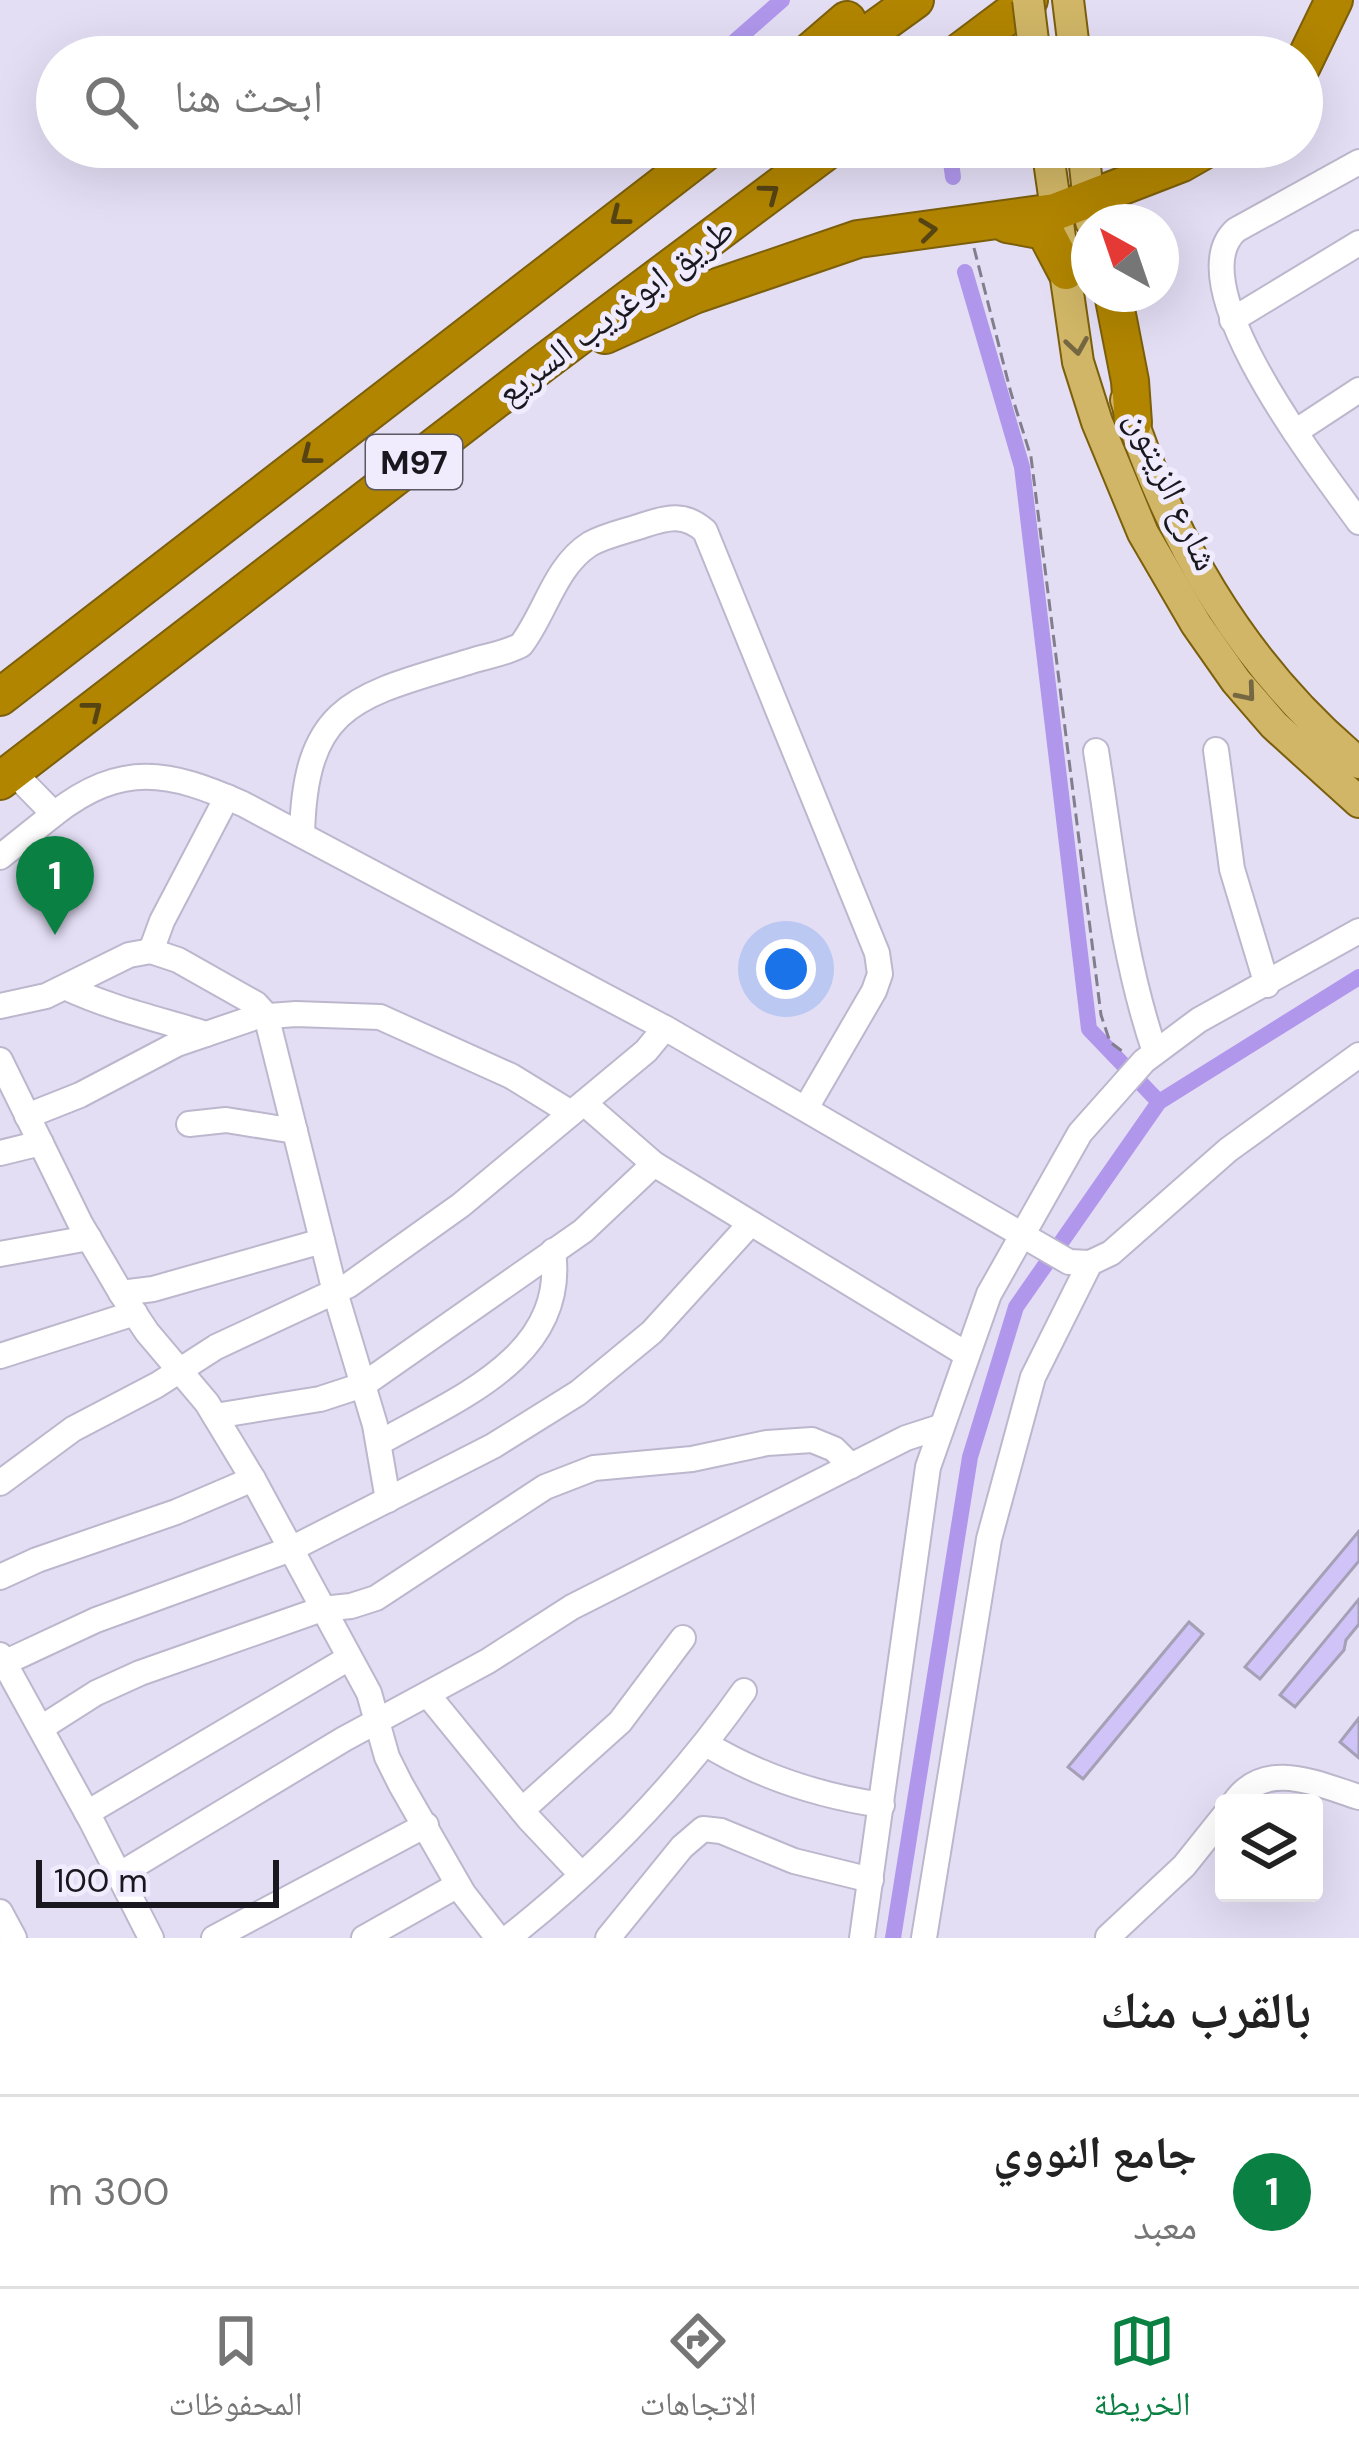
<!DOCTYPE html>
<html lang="ar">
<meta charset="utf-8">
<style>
:root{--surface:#fff;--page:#f6f6f6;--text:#222;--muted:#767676;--line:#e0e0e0;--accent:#0b8043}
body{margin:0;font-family:"DM Sans","Noto Naskh Arabic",sans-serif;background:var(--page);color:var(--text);direction:rtl}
.controls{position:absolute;right:36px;bottom:36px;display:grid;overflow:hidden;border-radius:12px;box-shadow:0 12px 48px #0002}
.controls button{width:108px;height:108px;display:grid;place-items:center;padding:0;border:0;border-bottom:3px solid var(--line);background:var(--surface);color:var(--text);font:60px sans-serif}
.compass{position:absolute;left:1071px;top:204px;width:108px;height:108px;border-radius:50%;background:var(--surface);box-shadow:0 12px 48px #0002;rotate:320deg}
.scale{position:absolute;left:36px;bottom:30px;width:243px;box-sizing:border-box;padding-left:12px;border:6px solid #1a181f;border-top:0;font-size:33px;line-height:42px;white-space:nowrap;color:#1a181f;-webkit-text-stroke:9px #f0ecfe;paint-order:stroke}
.you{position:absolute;left:786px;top:969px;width:42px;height:42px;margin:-30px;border:9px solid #fff;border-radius:50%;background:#1a73e8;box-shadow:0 0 0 18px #1a73e833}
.badge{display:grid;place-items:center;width:78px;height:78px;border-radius:50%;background:var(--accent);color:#fff;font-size:39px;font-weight:700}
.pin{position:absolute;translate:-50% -99px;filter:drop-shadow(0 3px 6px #0008)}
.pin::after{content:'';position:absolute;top:63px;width:42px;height:36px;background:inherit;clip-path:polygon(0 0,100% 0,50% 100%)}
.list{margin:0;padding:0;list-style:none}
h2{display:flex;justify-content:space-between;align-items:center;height:156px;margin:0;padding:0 48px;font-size:51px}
h2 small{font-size:39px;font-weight:400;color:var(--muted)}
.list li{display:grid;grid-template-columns:78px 1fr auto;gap:36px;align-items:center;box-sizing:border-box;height:192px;padding:0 48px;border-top:3px solid var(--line)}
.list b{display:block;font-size:45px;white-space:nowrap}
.list p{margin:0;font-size:39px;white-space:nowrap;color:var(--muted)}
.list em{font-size:39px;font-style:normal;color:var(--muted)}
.icon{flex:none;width:66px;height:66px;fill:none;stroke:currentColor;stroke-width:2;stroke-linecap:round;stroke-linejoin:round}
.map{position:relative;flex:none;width:1359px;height:1938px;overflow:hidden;direction:ltr}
.search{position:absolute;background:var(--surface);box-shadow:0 12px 48px #0002;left:36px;right:36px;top:36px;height:132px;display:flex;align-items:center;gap:30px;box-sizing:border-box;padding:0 42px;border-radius:66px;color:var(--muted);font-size:45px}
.sheet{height:348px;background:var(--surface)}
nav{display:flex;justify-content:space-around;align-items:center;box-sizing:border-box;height:168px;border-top:3px solid var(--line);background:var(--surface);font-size:33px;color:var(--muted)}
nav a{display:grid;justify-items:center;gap:6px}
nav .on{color:var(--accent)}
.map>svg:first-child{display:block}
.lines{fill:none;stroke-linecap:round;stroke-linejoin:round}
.canal{stroke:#b097ec;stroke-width:16}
.building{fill:#d0c3f7;stroke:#a5a0b5;stroke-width:3}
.minor-casing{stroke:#bdb7cd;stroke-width:28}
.major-casing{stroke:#7c5f0b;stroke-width:34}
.highway-casing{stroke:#7c5f0b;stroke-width:40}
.path{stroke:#837e8e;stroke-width:3;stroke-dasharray:12 6;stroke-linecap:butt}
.minor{stroke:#fff;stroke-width:24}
.major{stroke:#d0b666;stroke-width:30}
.highway{stroke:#b18500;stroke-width:36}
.major-bridge-casing{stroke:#7c5f0b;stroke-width:34;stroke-linecap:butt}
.major-bridge{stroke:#d0b666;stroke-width:30}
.oneway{stroke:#564413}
.oneway2{stroke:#756742}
.labels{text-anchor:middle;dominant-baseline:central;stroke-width:10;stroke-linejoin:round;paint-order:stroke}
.shield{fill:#f0ecfe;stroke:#5a5862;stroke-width:3}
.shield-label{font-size:33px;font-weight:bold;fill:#1a181f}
.street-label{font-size:36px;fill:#1a181f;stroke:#f0ecfe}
</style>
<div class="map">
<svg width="1359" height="1938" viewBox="0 0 1359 1938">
<rect width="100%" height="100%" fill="#e4def5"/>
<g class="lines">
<g class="canal">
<path d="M717 57 782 0"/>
<path d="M949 147 953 177"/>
<path d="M965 272 1022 467 1089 1029 1159 1102"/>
<path d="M893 1938 970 1457 1016 1307 1159 1102 1359 977"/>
</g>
</g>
<g class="building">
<path d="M1359 1531V1561L1260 1679 1245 1667Z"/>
<path d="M1359 1599V1624L1346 1640 1344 1650 1295 1707 1280 1695Z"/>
<path d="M1189 1622 1203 1634 1083 1779 1068 1767Z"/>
<path d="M1359 1718V1758L1340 1742Z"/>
</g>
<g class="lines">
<g class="minor-casing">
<g id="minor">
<path d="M1359 162 1236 230C1175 284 1324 473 1359 522"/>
<path d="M1232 320 1359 243"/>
<path d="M1295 432 1359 390"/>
<path d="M1216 750 1232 869 1267 985"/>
<path d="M1096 751C1112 851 1122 956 1155 1052"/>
<path d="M12 771 54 814C122 761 169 771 243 804L665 1028 1069 1262 1090 1263 1111 1253 1228 1150 1359 1055"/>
<path d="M302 835C305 703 356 696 468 662 486 656 504 654 521 645 545 614 555 566 590 544 606 535 627 531 644 525 668 517 685 513 705 531L877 953 880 974 874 991 806 1108"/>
<path d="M0 857 54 814"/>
<path d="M151 951 162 921 227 797"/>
<path d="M67 988C113 1009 158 1019 206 1034"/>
<path d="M0 1006 46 996 129 955 151 951 178 960 256 1004 266 1015 335 1292 375 1425 388 1500"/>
<path d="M0 1060 80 1223 121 1293 147 1332 207 1403 253 1479 369 1693 387 1757 401 1785 463 1893 498 1938"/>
<path d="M584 1103 654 1164 966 1354"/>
<path d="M27 1116 80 1095 177 1044 256 1017 296 1014 380 1017 511 1076 571 1113"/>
<path d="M189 1124 226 1120 295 1131"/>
<path d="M0 1153 41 1143"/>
<path d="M0 1254 89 1238"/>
<path d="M121 1293 153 1289 322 1241"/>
<path d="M0 1356 135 1313"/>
<path d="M215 1416 320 1399 363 1385 583 1231 654 1164"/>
<path d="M379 1443C456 1399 568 1357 553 1251"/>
<path d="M0 1483 73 1429 157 1385 216 1347 349 1285 461 1205 646 1051 665 1028"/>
<path d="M0 1577 37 1560 176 1512 253 1479"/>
<path d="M0 1655 92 1822 151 1938"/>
<path d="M4 1663 96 1620 291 1549 493 1446 578 1393 652 1332 750 1224"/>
<path d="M428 1695 529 1819 580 1873"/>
<path d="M41 1728 96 1693 140 1673 322 1609 351 1606 376 1598 545 1487 594 1468 692 1459 767 1443 812 1440 834 1449 851 1466"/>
<path d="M706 1744C759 1776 820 1796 882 1805"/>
<path d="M1234 1803C1265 1758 1317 1784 1359 1797"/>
<path d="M522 1810 620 1722 683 1638"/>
<path d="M87 1813 349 1658"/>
<path d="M117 1876 344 1739 488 1661 572 1607 906 1438 940 1427"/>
<path d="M0 1912 14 1938"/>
<path d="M1108 1937 1184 1866 1224 1816"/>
<path d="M214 1938 426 1825"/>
<path d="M364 1938 458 1885"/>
<path d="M508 1938C597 1868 679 1783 744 1691"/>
<path d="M608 1938 682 1847 703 1829 721 1831 794 1861 871 1880"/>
<path d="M862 1938 928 1467 989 1294 1080 1133 1144 1061 1199 1020 1359 931"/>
<path d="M924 1938 989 1539 1033 1377 1090 1263"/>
</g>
</g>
<g class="major-casing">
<g id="major">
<path d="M1068 0 1075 57"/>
<path d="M1047 147 1078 362 1097 422 1143 533 1196 624 1236 681 1274 725 1359 802"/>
<path d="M1083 147 1091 222"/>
<path d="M1126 400C1170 541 1245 668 1359 763"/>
</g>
</g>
<g class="highway-casing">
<g id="highway">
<path d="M804 57 847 20"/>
<path d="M836 57 915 0"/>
<path d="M953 57 1029 0"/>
<path d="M1302 66 1334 0"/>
<path d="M1007 224 1045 231 1066 271"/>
<path d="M1113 294 1130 381 1133 423"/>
<path d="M605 335 694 295 858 239 1055 212 1182 163 1210 147"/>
<path d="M0 697 712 147"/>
<path d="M0 781 542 364 832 147"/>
</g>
</g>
<path class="path" d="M974 248 1011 393 1031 457 1101 1015 1110 1042 1122 1051"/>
<use href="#minor" class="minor"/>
<use href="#major" class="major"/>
<use href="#highway" class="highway"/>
<g class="major-bridge-casing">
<path id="major-bridge" d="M1028 0 1035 57"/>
</g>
<use href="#major-bridge" class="major-bridge"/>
</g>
<defs><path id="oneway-chevron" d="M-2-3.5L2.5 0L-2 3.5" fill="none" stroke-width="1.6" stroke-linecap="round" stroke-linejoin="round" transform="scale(3)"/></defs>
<g class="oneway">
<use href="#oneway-chevron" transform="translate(770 193) rotate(-37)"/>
<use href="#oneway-chevron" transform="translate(619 217) rotate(142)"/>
<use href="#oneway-chevron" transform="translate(928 230) rotate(-7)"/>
<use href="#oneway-chevron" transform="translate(310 456) rotate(142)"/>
<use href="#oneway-chevron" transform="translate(93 710) rotate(-38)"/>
</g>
<g class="oneway2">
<use href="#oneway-chevron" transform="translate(1077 346) rotate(81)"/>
<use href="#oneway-chevron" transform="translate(1247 693) rotate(50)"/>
</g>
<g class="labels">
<rect class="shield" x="366" y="435" width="96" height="54" rx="9"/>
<g class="shield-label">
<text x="414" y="462">M97</text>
</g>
<g class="street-label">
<text transform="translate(615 310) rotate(-37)">طريق ابوغريب السريع</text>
<text transform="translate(1173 490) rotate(65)">شارع الزيتون</text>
</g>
</g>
</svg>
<div class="controls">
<button><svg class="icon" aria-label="layers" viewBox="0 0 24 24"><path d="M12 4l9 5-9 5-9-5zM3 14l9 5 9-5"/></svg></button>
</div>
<svg class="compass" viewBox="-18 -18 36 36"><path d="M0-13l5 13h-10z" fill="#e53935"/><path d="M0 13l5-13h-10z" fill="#767676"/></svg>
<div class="scale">100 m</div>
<div class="you"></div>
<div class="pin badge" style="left:55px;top:935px">1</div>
<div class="search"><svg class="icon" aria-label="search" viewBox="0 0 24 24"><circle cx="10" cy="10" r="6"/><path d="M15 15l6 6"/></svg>ابحث هنا</div>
</div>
<section class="sheet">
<h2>بالقرب منك<small></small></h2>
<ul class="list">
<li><span class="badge">1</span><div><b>جامع النووي</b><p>معبد</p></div><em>300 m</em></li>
</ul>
</section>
<nav>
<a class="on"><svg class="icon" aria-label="map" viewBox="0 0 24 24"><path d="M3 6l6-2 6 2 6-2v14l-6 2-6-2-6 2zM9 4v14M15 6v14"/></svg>الخريطة</a>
<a><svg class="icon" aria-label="directions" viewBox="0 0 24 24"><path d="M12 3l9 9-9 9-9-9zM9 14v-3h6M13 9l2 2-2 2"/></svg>الاتجاهات</a>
<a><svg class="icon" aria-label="saved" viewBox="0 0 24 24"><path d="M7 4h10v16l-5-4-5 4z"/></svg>المحفوظات</a>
</nav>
